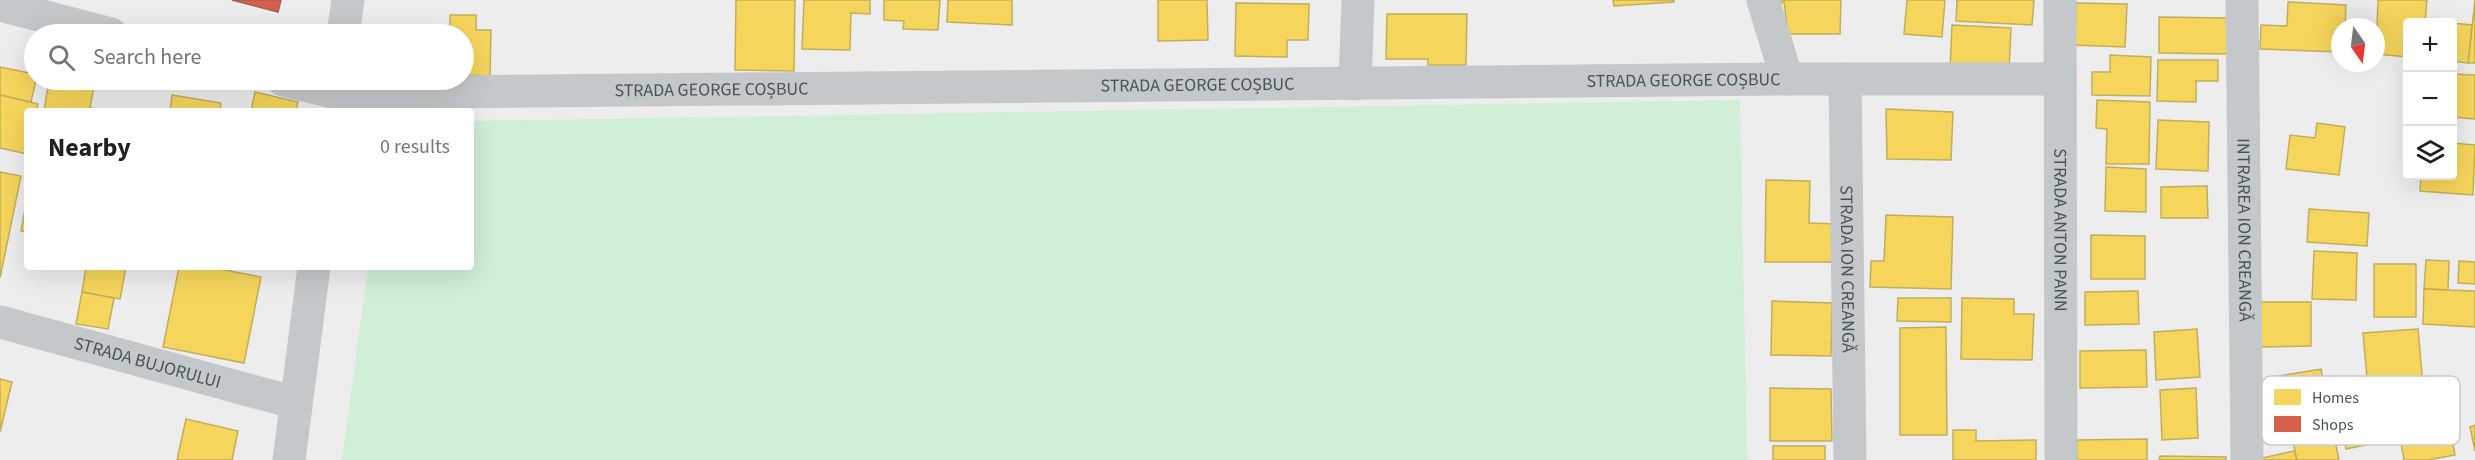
<!DOCTYPE html>
<meta charset="utf-8">
<style>
:root{--surface:#fff;--page:#f2f2f2;--text:#202124;--muted:#757577;--line:#e0e0e0}
body{margin:0;font-family:"Source Sans 3",sans-serif;background:var(--page);color:var(--text)}
.controls{position:absolute;right:18px;top:18px;display:grid;overflow:hidden;border-radius:6px;box-shadow:0 6px 24px #0002}
.controls button{width:54px;height:54px;display:grid;place-items:center;padding:0;border:0;border-bottom:2px solid var(--line);background:var(--surface);color:var(--text);font:30px sans-serif}
.compass{position:absolute;left:2331px;top:18px;width:54px;height:54px;border-radius:50%;background:var(--surface);box-shadow:0 6px 24px #0002;rotate:166deg}
.list{margin:0;padding:0;list-style:none}
h2{display:flex;justify-content:space-between;align-items:center;height:78px;margin:0;padding:0 24px;font-size:26px}
h2 small{font-size:20px;font-weight:400;color:var(--muted)}
.icon{flex:none;width:33px;height:33px;fill:none;stroke:currentColor;stroke-width:2;stroke-linecap:round;stroke-linejoin:round}
.map{position:relative;flex:none;width:2475px;height:460px;overflow:hidden}
.search{position:absolute;background:var(--surface);box-shadow:0 6px 24px #0002;left:24px;top:24px;width:450px;height:66px;display:flex;align-items:center;gap:15px;box-sizing:border-box;padding:0 21px;border-radius:33px;color:var(--muted);font-size:22px}
.panel{position:absolute;background:var(--surface);box-shadow:0 6px 24px #0002;left:24px;top:108px;width:450px;height:162px;border-radius:6px}
.map>svg:first-child{display:block}
.green{fill:#d1eed7}
.homes{fill:#f6d55c;stroke:#c1ae5b;stroke-width:1.5}
.shops{fill:#d6604d;stroke:#aa5c51;stroke-width:1.5}
.lines{fill:none;stroke-linecap:round;stroke-linejoin:round}
.minor{stroke:#c5c8ca;stroke-width:33}
.labels{text-anchor:middle;dominant-baseline:central;stroke-width:6;stroke-linejoin:round;paint-order:stroke}
.street-label{font-size:18px;fill:#45545a;stroke:#fff}
.key{fill:#fff;stroke:#c7ccce;stroke-width:1.5}
.key-label{font-size:16px;fill:#45545a}
</style>
<div class="map">
<svg width="2475" height="460" viewBox="0 0 2475 460">
<rect width="100%" height="100%" fill="#eeeded"/>
<path class="green" d="M1740 100 1747 460H342L368 267H471V121Z"/>
<g class="homes">
<path d="M736 0H795L794 71 735 70Z"/>
<path d="M804 0H870V14L851 13 850 50 802 49Z"/>
<path d="M884 0H940L938 30 903 29 904 21 884 20Z"/>
<path d="M948 0H1012V25L947 22Z"/>
<path d="M1158 0H1207L1208 40 1158 41Z"/>
<path d="M1613 0H1674V2L1614 6Z"/>
<path d="M1780 0H1841L1840 34H1788L1784 2 1780 3Z"/>
<path d="M1907 0H1945L1942 37 1904 34Z"/>
<path d="M1957 0H2034L2032 25 1956 21Z"/>
<path d="M2378 0H2427L2425 22H2408V57L2376 54Z"/>
<path d="M2475 0V63H2468Z"/>
<path d="M2288 2 2346 5 2345 27H2340V52L2260 49 2261 25 2287 26Z"/>
<path d="M1236 3 1309 4 1308 40H1287V57L1235 56Z"/>
<path d="M2076 3 2127 4 2125 47 2075 45Z"/>
<path d="M1387 14H1467L1466 65H1428V59H1386Z"/>
<path d="M450 15H476V30H491L490 76 464 75V34H385L386 29 450 31Z"/>
<path d="M2159 17 2229 18 2228 54 2159 53Z"/>
<path d="M2452 23 2472 25 2468 63 2452 61Z"/>
<path d="M1952 25 2011 28 2009 71 1950 69Z"/>
<path d="M2110 55 2151 57 2150 96 2092 95V72H2110Z"/>
<path d="M2158 60H2218V81H2196V102L2157 101Z"/>
<path d="M0 67 34 74 36 80 31 102 0 95Z"/>
<path d="M2452 74 2475 75V119L2452 117Z"/>
<path d="M49 80H95L90 108 109 111H44Z"/>
<path d="M255 92 298 102 296 111H251Z"/>
<path d="M0 95 38 104 36 111H27V154L0 148Z"/>
<path d="M172 95 221 103 220 111H170Z"/>
<path d="M2097 100 2150 102 2149 164H2106L2107 129 2096 128Z"/>
<path d="M1886 109 1953 112 1951 160 1887 159Z"/>
<path d="M2158 120 2209 122 2208 171 2156 169Z"/>
<path d="M2317 123 2345 127 2339 175 2286 169 2290 135 2315 138Z"/>
<path d="M2452 143 2475 145 2473 195 2420 191 2421 176H2452Z"/>
<path d="M2106 167 2146 169V212L2105 211Z"/>
<path d="M0 172 21 176 0 278Z"/>
<path d="M1766 180 1810 181 1809 223 1837 224 1836 262H1765Z"/>
<path d="M2207 186 2208 218H2161V187Z"/>
<path d="M27 199V232L21 231Z"/>
<path d="M2309 209 2369 213 2367 246 2307 242Z"/>
<path d="M1886 215 1953 217 1951 289 1870 287 1871 261H1884Z"/>
<path d="M2091 235 2145 236V279H2091Z"/>
<path d="M2314 251 2357 253 2356 300 2312 299Z"/>
<path d="M2426 260 2449 261 2448 290 2424 289Z"/>
<path d="M2459 261 2475 262V284L2458 283Z"/>
<rect x="2374" y="264" width="42" height="53"/>
<path d="M86 267H126L120 299 82 292Z"/>
<path d="M179 267H209L261 277 244 363 163 347Z"/>
<path d="M2424 289 2475 291V327L2423 324Z"/>
<path d="M2138 291 2139 324 2085 325V292Z"/>
<path d="M82 292 114 298 108 329 76 324Z"/>
<path d="M1898 298H1951V322L1897 321Z"/>
<path d="M1962 298 2014 299V314H2034L2032 360 1961 359Z"/>
<path d="M1772 301 1832 303 1831 356 1771 355Z"/>
<path d="M2260 302H2311V346L2261 347Z"/>
<path d="M1946 327 1947 435H1900V328Z"/>
<path d="M2197 329 2200 377 2156 380 2154 332Z"/>
<path d="M2418 329 2423 385 2368 389 2363 333Z"/>
<path d="M2146 350 2147 387 2080 388V351Z"/>
<path d="M2321 369 2328 408 2273 417 2266 378Z"/>
<path d="M0 379 12 382 0 432Z"/>
<path d="M1770 388 1831 389 1832 441H1770Z"/>
<path d="M2196 388 2198 438 2162 440 2160 390Z"/>
<path d="M2371 399 2380 442 2346 449 2338 405Z"/>
<path d="M2446 406 2455 455 2428 460H2404L2396 414Z"/>
<path d="M2330 416 2339 460H2297L2289 425Z"/>
<path d="M186 419 238 431 232 460H177Z"/>
<path d="M2475 425V451L2470 427Z"/>
<path d="M1953 430H1976V441L2036 440V460H1953Z"/>
<path d="M2147 439V460H2077V440Z"/>
<rect x="1773" y="446" width="52" height="14"/>
<path d="M2294 451 2297 460H2262V458Z"/>
<path d="M2160 456 2226 457V460H2159Z"/>
</g>
<path class="shops" d="M232 0H281L278 12Z"/>
<g class="lines">
<g class="minor">
<path d="M1763 0 1787 79"/>
<path id="s1" d="M2060 0 2061 460"/>
<path id="s2" d="M2242 0 2247 460"/>
<path d="M0 5 111 34"/>
<path d="M343 34 348 0"/>
<path id="s3" d="M1845 79 1850 460"/>
<path id="s4" d="M283 80 336 93 1787 79H2060"/>
<path d="M1355 84 1358 0"/>
<path id="s5" d="M0 322 296 403"/>
<path d="M289 460 314 267"/>
</g>
</g>
<g class="labels">
<g class="street-label">
<text stroke="none"><textPath href="#s4" startOffset="1402">STRADA GEORGE COȘBUC</textPath></text>
<text stroke="none"><textPath href="#s4" startOffset="916">STRADA GEORGE COȘBUC</textPath></text>
<text stroke="none"><textPath href="#s4" startOffset="430">STRADA GEORGE COȘBUC</textPath></text>
<text stroke="none"><textPath href="#s1" startOffset="230">STRADA ANTON PANN</textPath></text>
<text stroke="none"><textPath href="#s2" startOffset="230">INTRAREA ION CREANGĂ</textPath></text>
<text stroke="none"><textPath href="#s3" startOffset="190">STRADA ION CREANGĂ</textPath></text>
<text stroke="none"><textPath href="#s5" startOffset="153">STRADA BUJORULUI</textPath></text>
</g>
</g>
<rect x="2262" y="376" width="198" height="69" rx="9" class="key"/>
<rect x="2274" y="389" width="27" height="16" fill="#f6d55c"/>
<rect x="2274" y="416" width="27" height="16" fill="#d6604d"/>
<g class="key-label">
<text x="2312" y="403">Homes</text>
<text x="2312" y="430">Shops</text>
</g>
</svg>
<div class="controls">
<button>+</button>
<button>−</button>
<button><svg class="icon" aria-label="layers" viewBox="0 0 24 24"><path d="M12 4l9 5-9 5-9-5zM3 14l9 5 9-5"/></svg></button>
</div>
<svg class="compass" viewBox="-18 -18 36 36"><path d="M0-13l5 13h-10z" fill="#e53935"/><path d="M0 13l5-13h-10z" fill="#757577"/></svg>
<div class="search"><svg class="icon" aria-label="search" viewBox="0 0 24 24"><circle cx="10" cy="10" r="6"/><path d="M15 15l6 6"/></svg>Search here</div>
<section class="panel">
<h2>Nearby<small>0 results</small></h2>
<ul class="list">
</ul>
</section>
</div>
